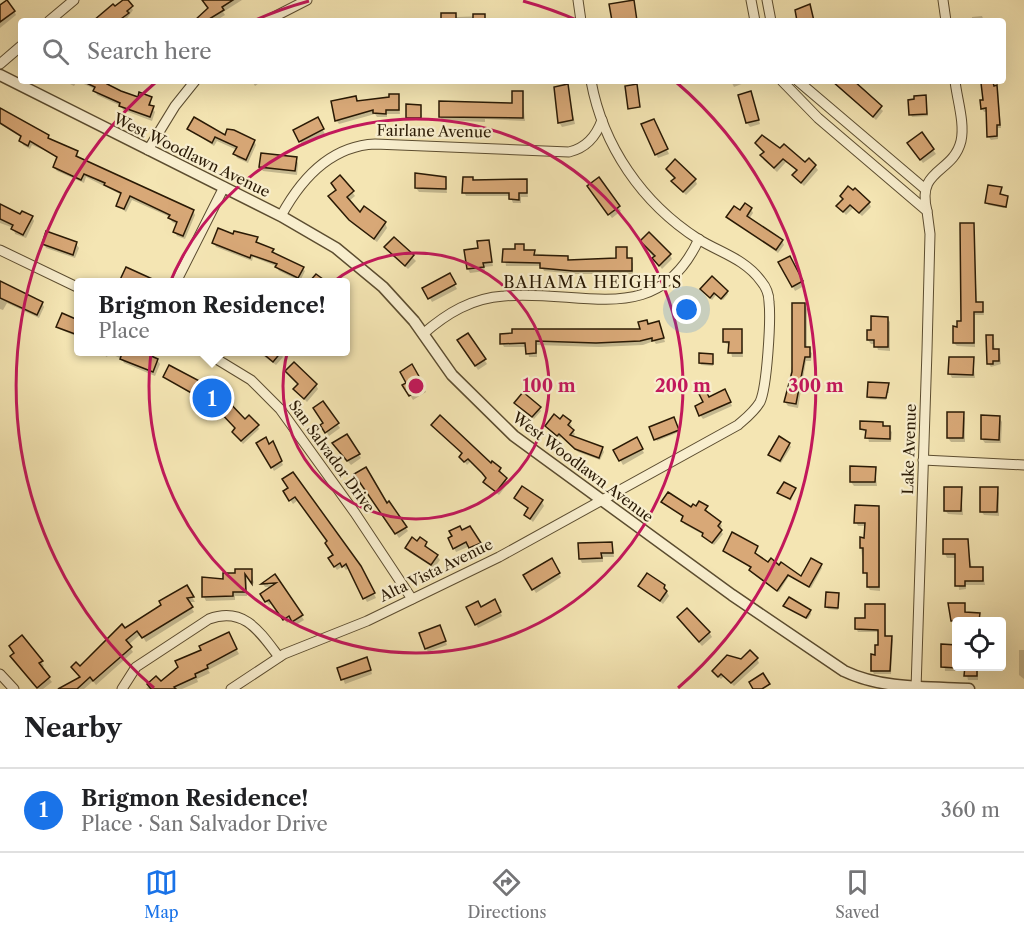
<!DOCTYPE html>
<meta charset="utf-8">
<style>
:root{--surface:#fff;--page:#f2f2f2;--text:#202124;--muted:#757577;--line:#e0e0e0;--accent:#1a73e8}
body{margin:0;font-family:"Libre Caslon Text",serif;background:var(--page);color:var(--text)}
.controls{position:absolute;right:18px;bottom:18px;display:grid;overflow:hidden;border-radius:6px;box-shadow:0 6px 24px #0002}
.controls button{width:54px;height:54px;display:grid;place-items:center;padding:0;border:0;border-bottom:2px solid var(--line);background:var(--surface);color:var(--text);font:30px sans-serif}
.you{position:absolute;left:687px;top:310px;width:21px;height:21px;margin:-15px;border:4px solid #fff;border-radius:50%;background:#1a73e8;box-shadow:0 0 0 9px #1a73e833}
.badge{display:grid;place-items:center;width:39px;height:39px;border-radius:50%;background:var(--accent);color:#fff;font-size:20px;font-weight:700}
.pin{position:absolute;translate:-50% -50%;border:3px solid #fff;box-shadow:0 2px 6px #0006}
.popup{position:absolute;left:74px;top:278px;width:276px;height:78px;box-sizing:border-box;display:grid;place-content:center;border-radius:6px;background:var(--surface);filter:drop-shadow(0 2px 4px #0005);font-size:20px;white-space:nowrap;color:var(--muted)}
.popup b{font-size:22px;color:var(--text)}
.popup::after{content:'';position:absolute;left:50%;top:100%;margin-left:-12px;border:12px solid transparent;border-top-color:var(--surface)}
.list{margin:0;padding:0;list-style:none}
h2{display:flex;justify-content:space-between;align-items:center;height:78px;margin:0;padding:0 24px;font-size:26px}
h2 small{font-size:20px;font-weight:400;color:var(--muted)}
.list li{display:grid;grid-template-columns:39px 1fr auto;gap:18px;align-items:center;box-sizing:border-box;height:84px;padding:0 24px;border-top:2px solid var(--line)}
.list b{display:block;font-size:22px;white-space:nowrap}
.list p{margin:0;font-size:20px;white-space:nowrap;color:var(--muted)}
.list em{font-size:20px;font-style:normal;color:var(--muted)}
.icon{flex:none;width:33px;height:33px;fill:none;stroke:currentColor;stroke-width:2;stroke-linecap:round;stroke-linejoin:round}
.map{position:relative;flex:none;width:1024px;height:689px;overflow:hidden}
.search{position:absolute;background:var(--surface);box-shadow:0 6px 24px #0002;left:18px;right:18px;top:18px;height:66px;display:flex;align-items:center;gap:15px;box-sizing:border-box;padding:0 21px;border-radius:6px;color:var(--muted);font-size:22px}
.sheet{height:162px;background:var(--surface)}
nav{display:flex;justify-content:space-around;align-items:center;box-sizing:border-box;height:84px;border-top:2px solid var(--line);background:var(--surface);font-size:16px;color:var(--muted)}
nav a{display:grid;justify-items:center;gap:3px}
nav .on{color:var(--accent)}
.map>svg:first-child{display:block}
.shadow{fill:#0003}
.building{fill:#d8a877;stroke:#2a1a05;stroke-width:1.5}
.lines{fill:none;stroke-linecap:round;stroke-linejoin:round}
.minor-casing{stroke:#5c4d30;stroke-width:11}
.tertiary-casing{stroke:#5c4d30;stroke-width:13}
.minor{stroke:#f8eece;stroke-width:9}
.tertiary{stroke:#f8eece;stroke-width:10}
.ring{fill:none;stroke:#c2185b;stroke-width:3}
.labels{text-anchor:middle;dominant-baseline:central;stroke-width:4.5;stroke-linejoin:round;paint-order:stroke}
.street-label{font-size:15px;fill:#2a1a05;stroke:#f8eece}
.neighbourhood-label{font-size:16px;letter-spacing:1.5px;fill:#2a1a05;stroke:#f8eece}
.centre{fill:#c2185b;stroke:#f8eece;stroke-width:3}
.ring-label{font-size:18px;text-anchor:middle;font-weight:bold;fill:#c2185b;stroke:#f8eece;stroke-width:4.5;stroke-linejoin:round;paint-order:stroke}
</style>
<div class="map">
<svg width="1024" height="689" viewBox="0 0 1024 689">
<rect width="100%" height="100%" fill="#f4e5b3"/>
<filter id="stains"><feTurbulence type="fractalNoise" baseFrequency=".00333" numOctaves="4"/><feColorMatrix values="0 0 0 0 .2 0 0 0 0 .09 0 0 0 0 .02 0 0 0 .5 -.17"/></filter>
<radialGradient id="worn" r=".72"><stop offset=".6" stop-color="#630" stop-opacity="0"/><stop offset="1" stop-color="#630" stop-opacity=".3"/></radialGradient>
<g class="shadow">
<path d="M125 0 133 10 125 21H95Z"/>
<path d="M209 0H242L223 12 225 15 215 21H196L209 9Z"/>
<path d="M0 7 14 11 16 15 0 28Z"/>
<path d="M456 15 457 17 484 16 487 20 527 18 529 21H373V18L442 19Z"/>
<path d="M982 16 984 21H972V17Z"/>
<path d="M64 81H77L74 86Z"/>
<path d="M77 81H110V87L138 99 151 98V107L155 112 152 121 123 110 121 106 97 95 95 89Z"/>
<path d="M252 81H262L255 86Z"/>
<path d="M731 81H743L744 83 734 87Z"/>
<path d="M831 81H851L883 111 876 120Z"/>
<path d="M993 84 998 90 1001 128H998V139L991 140 988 136V111L984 112 982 108Z"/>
<path d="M567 86 575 124 562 127 559 122Z"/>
<path d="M522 92 525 121 485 119V122L442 120 440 116 514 104Z"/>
<path d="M751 93 760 124 750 127 747 123Z"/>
<path d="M398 95 400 114H387V117H377L375 114 339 124 336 120 357 102 391 99Z"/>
<path d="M925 96 928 116 912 117 911 115Z"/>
<path d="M420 106 422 120H409L408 117Z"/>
<path d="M0 110 48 136 51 141 77 152 79 159 193 211 195 215 185 239 177 236 175 232 178 225 172 222 170 217 132 200 126 212 117 205 122 195 86 177 84 183 57 171 54 167 58 159 51 153 32 145 30 149 23 145 22 138 0 124Z"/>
<path d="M317 119 325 134 303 146 295 131Z"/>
<path d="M655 125 669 154 658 158 656 154Z"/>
<path d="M189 129 254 141 256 145 248 163 237 158 235 154 237 150 217 141 214 146Z"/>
<path d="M921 134 936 154 923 163 911 148Z"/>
<path d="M757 143 805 164 815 166 818 170 804 186 794 176 797 171 786 162 777 172 764 160 762 155 765 153Z"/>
<path d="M296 159 298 163 297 175 263 171 260 167Z"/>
<path d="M667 169 695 180 697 184 686 195 676 185 673 181 676 179Z"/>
<path d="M445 178 447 193 419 192 416 188Z"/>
<path d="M472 178 474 182 526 180 528 197H521V203H513L510 196H466L464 192Z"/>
<path d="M599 179 621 211 612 218 591 190Z"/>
<path d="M1001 189V196L1006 197 1004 208 988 205 987 202Z"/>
<path d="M352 192 355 196 349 201 360 214 385 223 387 228 377 242 353 224 333 201Z"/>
<path d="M869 203 871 207 862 216 853 208 846 215 838 206Z"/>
<path d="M0 204 21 216 32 217 34 221 26 238 15 234 14 228 0 223Z"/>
<path d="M751 209 753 213 749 219 782 241 784 245 778 253 728 217Z"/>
<path d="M973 224 977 303H982L984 315H975V347L957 346 954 343 958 328 963 323Z"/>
<path d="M234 236 257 238 258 245 302 268 305 271 300 281 279 271 276 266 253 257 252 261 216 247 214 243Z"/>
<path d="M394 239 416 261 408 269 389 251Z"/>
<path d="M488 241 493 266 484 267 485 271 470 273 468 269 479 250Z"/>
<path d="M44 244H76L79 248 75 258 46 248Z"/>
<path d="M644 245 670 255 672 259 662 269Z"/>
<path d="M523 246 525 252 567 258 569 261 618 260 626 248 628 259 633 263V274H576L544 271 542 266H506L504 250H516Z"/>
<path d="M789 258 804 286 795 291 780 262Z"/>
<path d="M449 275 457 289 432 302 424 288Z"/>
<path d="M0 282 42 303 44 307 39 318 7 303 3 310 0 309Z"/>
<path d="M703 292H727L728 294 723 300 716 295 712 300Z"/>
<path d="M804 304 807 309V349L812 353 811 361H806L798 408 788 406 785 402Z"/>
<path d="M62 315 79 322 76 336 59 329Z"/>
<path d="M887 318 890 322V351L878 350 876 344H871L868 340Z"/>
<path d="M659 323 665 342 656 344 654 341 643 345 599 347 537 345V357H529L527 347H504L502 343 513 335 642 330Z"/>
<path d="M741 331 743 357H732L730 346 724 342Z"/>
<path d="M467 335 487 364 478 370 459 340Z"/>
<path d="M993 337 995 350 1000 354 1001 364 991 367 988 363Z"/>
<path d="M99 352H138L157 360 160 364 155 376 124 363 122 359 109 353 107 357Z"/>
<path d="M258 352H279L283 357 276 365Z"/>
<path d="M712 356 713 366 701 365 700 363Z"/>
<path d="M973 359 975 378H952L950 374Z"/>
<path d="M411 366 426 392 413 400 404 385 408 383Z"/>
<path d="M287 372 316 385 318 389 307 402 295 389 299 385Z"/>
<path d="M164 377 225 396 226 402 245 421 257 425 259 429 243 444 236 436V429L220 412 217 417 205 407 204 402Z"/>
<path d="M888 384 889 393H887L886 400 870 399 869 397Z"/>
<path d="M727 395 732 406 703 419 700 415 709 399Z"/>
<path d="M323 403 340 428 329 436 322 425 324 423Z"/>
<path d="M518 405 539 408 541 411 534 419Z"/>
<path d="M963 414 965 418V442H951L948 438Z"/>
<path d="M564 417 572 426 570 428 575 434 573 437 602 448 604 452 600 460 578 452 562 436 560 438 548 429 546 426Z"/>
<path d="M999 417 1002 422 1001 443H985L982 439Z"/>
<path d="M673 419 679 432 657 441 651 428Z"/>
<path d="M882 423 892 432 891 442H869L867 433 861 429Z"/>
<path d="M433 425 500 469 501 475 508 483 499 495 487 485 485 482 488 479 471 461 467 465 463 460V454Z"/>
<path d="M347 436 361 458 351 465 336 448Z"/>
<path d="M636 439 644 453 623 465 615 451Z"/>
<path d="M258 443 275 447 283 465 274 471Z"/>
<path d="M789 444 791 447 781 463 771 457 770 455Z"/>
<path d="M875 468 877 486H854L851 482Z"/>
<path d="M358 478 387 505 389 503 408 531 399 538Z"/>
<path d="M290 489 363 572 376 598 367 602 349 568 346 570 343 566 337 570 332 563 335 555 329 542 298 500 293 504 285 492Z"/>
<path d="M795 489 791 501 779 493Z"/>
<path d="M961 489 963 515 948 514 945 510Z"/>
<path d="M997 489 999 493V516L984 515 981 511Z"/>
<path d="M516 498 542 502 544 506 533 522 526 515 529 509Z"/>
<path d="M663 502 691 509 706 507 707 513 720 523 722 526 719 529 723 534 714 545 704 535 684 524V517Z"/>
<path d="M878 507 880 511V591L870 590 868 587 869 576 864 572 861 548 866 539V526H858L856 522Z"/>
<path d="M462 532 475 535 482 547 473 552 470 546 456 552 450 539Z"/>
<path d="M967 541 972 569H982L985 585H966V589L959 590 957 558H947L945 554Z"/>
<path d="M418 543H426L427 549 437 556 440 560 434 568 409 552 407 548Z"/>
<path d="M612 543 614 557H603V562L582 563 580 559Z"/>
<path d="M757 547 755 555 768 564 780 567 801 578 820 565 822 568 811 588 789 576 779 592 752 572V569L724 551Z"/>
<path d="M551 560 561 577 536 593 525 575Z"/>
<path d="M251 571 254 584 247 574V596H235V600L206 601 204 597 225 581 224 575Z"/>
<path d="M274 576 268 585 280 584 304 620 296 625 292 619 287 623 272 603 269 605 262 595 273 587H265L263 584Z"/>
<path d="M640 586H664L669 596 663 604Z"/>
<path d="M186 587 195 602H188L194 612 146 642 141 634 128 645 133 652 96 685 93 681 84 689H61L81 678 80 668 125 630 163 606Z"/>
<path d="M838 594V610L828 609 826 606Z"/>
<path d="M495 601 502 616 478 628 468 608H480Z"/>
<path d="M949 604 964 605 966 614H979L981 622H956V631H954Z"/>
<path d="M884 605 886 637H891L893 640 891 674H874L872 670 879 646V632H858L856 628Z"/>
<path d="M784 606 810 611 811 614 808 619Z"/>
<path d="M681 622 709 632 712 637 702 646Z"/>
<path d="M442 631 447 645 428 652 426 648Z"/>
<path d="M228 634 239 654 208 670 210 673 197 679 198 682 182 689H146L156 678 161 683Z"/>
<path d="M943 646 956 666H1002L1003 648 1005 668H978V680H968L966 671H945Z"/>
<path d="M1019 650H1024V679L1019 675Z"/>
<path d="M757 659 759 663 734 686 724 676 721 679 716 675 741 661Z"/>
<path d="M15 661H41L44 666 41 668 52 682 43 689H38Z"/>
<path d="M369 663 372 674 345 684 339 669Z"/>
</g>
<g class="building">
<path d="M7 0 15 11 0 22V5Z"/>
<path d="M123 0H128L133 6 127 11 129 13 118 21H93L113 4 115 6Z"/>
<path d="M202 0H233L222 7 224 10 206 21H194L208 8Z"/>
<path d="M634 0 637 21H612L609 4Z"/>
<path d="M810 4 814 21H797L795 10Z"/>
<rect x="441" y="13" width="15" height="8"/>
<rect x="473" y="14" width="12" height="7"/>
<path d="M82 81H109L107 84 121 91 138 97 139 92 152 97 149 105 154 106 150 117 119 106 120 103 93 91 95 87Z"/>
<path d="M832 81H854L882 106 873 117Z"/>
<path d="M993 82 994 86 997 85 1000 125H997V136L987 137 986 108 981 109 980 100H983L981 83Z"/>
<path d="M568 84 573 120 558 123 554 87Z"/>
<path d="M637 84 640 107 628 109 625 86Z"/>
<path d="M512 91H523V118L439 117V101L512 103Z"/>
<path d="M751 91 759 120 746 123 738 95Z"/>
<path d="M389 94H399V110H386V114L373 113V110L335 121 331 101 356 96 357 101 389 97Z"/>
<path d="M926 95 927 114 909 115 908 100 914 99V96Z"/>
<path d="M406 104 421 105V118H406Z"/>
<path d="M0 108 49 135 48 138 78 151 76 156 194 210 183 236 173 232 177 222 168 218 170 215 130 196 124 209 116 206 121 193 104 185 105 183 84 174 81 180 53 167 57 157 30 141 28 146 19 141 21 136 0 123Z"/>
<path d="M194 117 225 135 227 129 234 130 255 140 246 160 233 154 237 147 215 137 212 143 187 129Z"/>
<path d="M318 117 324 129 299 142 293 130Z"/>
<path d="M654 119 668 149 655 155 641 124Z"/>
<path d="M922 132 934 149 920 160 907 143Z"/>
<path d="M762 135 780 148 784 144 805 162 809 158 816 165 801 183 792 175 797 170 783 159 774 168 760 155 764 152 755 143Z"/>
<path d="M261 153 297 157 295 171 259 167Z"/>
<path d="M675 159 696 179 683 192 671 181 675 178 666 169Z"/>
<path d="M415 173 446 177V189L415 188Z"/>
<path d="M340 175 354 191 347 197 360 212 364 206 386 222 374 239 349 220 328 196 336 190 331 183Z"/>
<path d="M463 177H473V180L527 179V193H519V200L509 199V193H462Z"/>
<path d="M599 177 620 206 608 215 587 186Z"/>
<path d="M988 185 1002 187 1000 194 1008 196 1006 207 985 203Z"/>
<path d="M848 186 853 190 855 188 870 202 859 213 850 205 843 212 836 206 843 199 840 196Z"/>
<path d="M745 203 752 208 747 216 783 240 776 250 726 217 734 206 740 210Z"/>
<path d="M0 204 20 214 22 211 33 216 23 235 11 229 13 225 0 219Z"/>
<path d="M960 223H974L976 302H983V312H974V343H953V326L957 327V321H961Z"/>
<path d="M218 228 233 234 234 231 258 237 256 242 274 249 272 252 304 267 298 278 275 267 277 264 251 255 250 258 212 243Z"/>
<path d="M46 231 77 242 73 255 42 244Z"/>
<path d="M649 232 671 254 659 266 652 258 655 256 640 241Z"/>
<path d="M394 237 414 255 405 266 384 247Z"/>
<path d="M489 240 492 262 483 263 484 267 467 269 464 250 478 248 477 241Z"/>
<path d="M515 244H524V250H535L534 255 568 256V260L616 258V247H627V258H632V271H573L540 268V263L502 262 503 249H515Z"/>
<path d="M790 256 803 281 792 287 778 262Z"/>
<path d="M126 267 159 282H119Z"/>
<path d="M450 273 456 284 428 299 422 288Z"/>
<path d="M316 274 327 282H309Z"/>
<path d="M712 276 728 291 721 299 714 293 710 298 700 289Z"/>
<path d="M0 281 43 302 37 315 0 298Z"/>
<path d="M792 303H805V347H810V357H805L796 404 784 402 792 372Z"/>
<path d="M62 313 78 320 75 334 56 327Z"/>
<path d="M871 316 888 317V347H874V340H867V330H871Z"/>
<path d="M647 320 648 324 659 321 664 338 652 341V338L640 341 596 343 536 341V353L526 354 525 343 500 344V334L512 333V329H640L638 322Z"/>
<path d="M723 329H742V353H728L729 342H723Z"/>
<path d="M468 333 486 359 475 366 457 340Z"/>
<path d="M986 335H993V349H999V361H993V364H987Z"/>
<path d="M123 351H140L158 359 153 372 120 359Z"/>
<path d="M260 351H282L273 362Z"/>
<path d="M699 353 713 354V364L699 363Z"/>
<path d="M949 357H974L973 375 948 374Z"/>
<path d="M294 362 317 384 304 399 293 389 298 384 285 371Z"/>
<path d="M412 364 425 387 409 396 402 385 406 383 400 372Z"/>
<path d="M169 365 226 395 225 398 245 419 249 415 259 425 241 441 232 432 235 428 217 409 214 415 201 404 204 400 163 377Z"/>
<path d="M868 382 889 383 886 398 867 397Z"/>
<path d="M725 389 731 402 699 416 695 406 703 402 699 394 706 391 709 397Z"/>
<path d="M523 392 541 407 532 417 514 403Z"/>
<path d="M323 401 339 423 325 433 320 425 323 423 313 408Z"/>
<path d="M947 412H964L963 438H947Z"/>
<path d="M554 414 560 419 563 415 571 421 568 425 574 430 570 435 603 447 599 458 575 449 559 434 557 436 545 426Z"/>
<path d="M440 415 491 463 492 461 501 468 499 471 507 478 496 492 483 482 486 478 482 473 468 459 464 462 459 457 462 453 431 425Z"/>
<path d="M981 415 1000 416 999 440 981 439Z"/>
<path d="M674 417 679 430 654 440 649 427Z"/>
<path d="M860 421 883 422V426H890V439L865 438 866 430 860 429Z"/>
<path d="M347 434 360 454 347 461 332 443Z"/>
<path d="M779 436 790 443 780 461 768 455Z"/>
<path d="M266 437 269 444 273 441 282 461 271 468 256 443Z"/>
<path d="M637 437 643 449 619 461 613 450Z"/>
<path d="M850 466 876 467 875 482H850Z"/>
<path d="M366 467 387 503 389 501 407 527 395 534 354 474Z"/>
<path d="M293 472 361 566 375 593 363 599 346 564 342 567 340 563 334 567 328 558 333 555 325 543 327 541 295 497 289 501 283 491 288 488 282 479Z"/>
<path d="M784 482 796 488 790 499 777 493Z"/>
<path d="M522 486 543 500 530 519 524 515 528 508 514 498Z"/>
<path d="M944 487H962L961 511H944Z"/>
<path d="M980 487H998L997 512H980Z"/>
<path d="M668 492 691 507 693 504 696 506 699 501 708 506 705 510 721 522 718 526 722 530 712 543 702 536 703 533 681 521 683 516 661 502Z"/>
<path d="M855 505 879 506V587H867V573H863V548H860V537L864 538 865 523H854Z"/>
<path d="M460 526 462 530 470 526 481 543 469 548 466 542 453 549 448 538 452 536 449 531Z"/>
<path d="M732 532 758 546 755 553 768 562 771 558 779 565 781 562 801 576 811 558 822 564 809 587 788 575 777 591 749 570 751 567 723 551Z"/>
<path d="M412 537 417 541 420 537 427 542 425 546 438 555 431 565 405 548Z"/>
<path d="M943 539H968L970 567H983V581H965V586H955V554H943Z"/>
<path d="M612 542 613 553H601L602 558 579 559 578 543Z"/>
<path d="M552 558 560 573 532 590 523 575Z"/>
<path d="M235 569H252V584L245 574 246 592H233V596L202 597V577L223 579V573H235Z"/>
<path d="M647 573 665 585 664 588 667 591 660 601 638 586Z"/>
<path d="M275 574 303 615 292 622 289 616 283 620 269 600 265 602 260 594 276 583 261 584Z"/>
<path d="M187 585 194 597 187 598 193 607 142 638 137 631 126 640 132 647 93 681 90 677 77 689H58L80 677 71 667 76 662 80 666 122 624 125 628 161 605 159 601Z"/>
<path d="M826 592 839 593 838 608 825 607Z"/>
<path d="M789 597 811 610 806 618 783 606Z"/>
<path d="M495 599 501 612 475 625 466 607 478 601 481 607Z"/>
<path d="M948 603H965V612L980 613 979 621H951Z"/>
<path d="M865 604H885V636H892L890 671H871V654L875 655V645H878V630L855 629V618H865Z"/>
<path d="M687 608 710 632 699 642 677 617Z"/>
<path d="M440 625 446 641 425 649 419 633Z"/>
<path d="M229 632 237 649 207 665 208 668 195 674 196 677 174 687 176 689H151L147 684 156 676 161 681 178 667 175 661 201 650 199 646Z"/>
<path d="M22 635 43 661 39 663 50 677 37 688 10 656 14 653 9 646Z"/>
<path d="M941 644 957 645V668L941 667Z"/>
<path d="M750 650 758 658 731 683 721 674 718 677 712 671 727 655 741 659Z"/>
<path d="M367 657 371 670 341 680 337 668Z"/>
<path d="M965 666H977V676H964Z"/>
<path d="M763 673 770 684 762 689H753L749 682Z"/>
</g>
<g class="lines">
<g class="minor-casing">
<g id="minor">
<path d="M578 0 581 21"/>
<path d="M751 0 755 21"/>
<path d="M767 0 771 21"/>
<path d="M943 0 946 21"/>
<path d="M49 21 74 0"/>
<path d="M266 21 307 0"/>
<path d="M0 64 21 46"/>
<path d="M782 81 818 118 927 211 930 234 927 350 916 689"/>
<path d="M798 81 925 189"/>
<path d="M148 150 175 106 195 81"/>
<path d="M927 211C916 168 953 174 961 141 965 123 957 99 955 81"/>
<path d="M281 216C301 179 331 146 375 144L569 152C586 148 596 137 602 120"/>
<path d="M0 250 79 288"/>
<path d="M176 282 224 187"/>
<path d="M423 334C447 313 472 298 504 296 583 289 657 330 699 239"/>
<path d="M205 352 251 380 280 409 355 513 412 599"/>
<path d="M923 460 1024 465"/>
<path d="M0 674 14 689"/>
<path d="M122 689 136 667 209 619C244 606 260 632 279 657"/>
<path d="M231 689 284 654 367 621 499 557 738 425C746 418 754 412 760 402 767 387 771 320 769 302 769 295 766 287 761 281 745 259 721 253 698 239 642 203 603 146 591 81"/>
</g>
</g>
<g class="tertiary-casing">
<path id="tertiary" d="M0 75 281 216 336 248 383 287 414 321 452 375 514 436 732 595 844 671C881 689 928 687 969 689"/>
</g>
<use href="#minor" class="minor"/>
<use href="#tertiary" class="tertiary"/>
</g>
<g class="ring">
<circle cx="416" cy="386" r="133"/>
<circle cx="416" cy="386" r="267"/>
<path d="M154 688A400 400 0 0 1 156 82M253 21A400 400 0 0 1 309 1M523 1A400 400 0 0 1 579 21M676 82A400 400 0 0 1 678 688"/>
</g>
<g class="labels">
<g class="street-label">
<text transform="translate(434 131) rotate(1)">Fairlane Avenue</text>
<text transform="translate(192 155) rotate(26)">West Woodlawn Avenue</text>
<text transform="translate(909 449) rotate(-88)">Lake Avenue</text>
<text transform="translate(332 456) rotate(54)">San Salvador Drive</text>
<text transform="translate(583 467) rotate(37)">West Woodlawn Avenue</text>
<text transform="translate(436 570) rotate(-26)">Alta Vista Avenue</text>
</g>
<g class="neighbourhood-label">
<text x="593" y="282">BAHAMA HEIGHTS</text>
</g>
</g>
<circle cx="416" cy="386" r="9" class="centre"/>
<g class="ring-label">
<text x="549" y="392">100 m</text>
<text x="683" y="392">200 m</text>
<text x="816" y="392">300 m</text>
</g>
<rect width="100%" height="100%" filter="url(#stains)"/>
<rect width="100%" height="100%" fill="url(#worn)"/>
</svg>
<div class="controls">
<button><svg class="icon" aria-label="locate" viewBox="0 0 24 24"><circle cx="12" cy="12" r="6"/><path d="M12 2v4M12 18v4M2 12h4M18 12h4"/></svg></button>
</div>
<div class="you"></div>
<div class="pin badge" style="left:212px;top:398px">1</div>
<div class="popup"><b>Brigmon Residence!</b>Place</div>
<div class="search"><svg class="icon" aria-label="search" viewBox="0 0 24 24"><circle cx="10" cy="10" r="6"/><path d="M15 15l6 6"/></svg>Search here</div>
</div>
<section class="sheet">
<h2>Nearby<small></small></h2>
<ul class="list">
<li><span class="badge">1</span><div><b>Brigmon Residence!</b><p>Place · San Salvador Drive</p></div><em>360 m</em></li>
</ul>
</section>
<nav>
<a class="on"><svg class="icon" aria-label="map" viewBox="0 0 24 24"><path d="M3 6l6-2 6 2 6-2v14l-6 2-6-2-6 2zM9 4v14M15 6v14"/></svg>Map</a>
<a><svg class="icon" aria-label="directions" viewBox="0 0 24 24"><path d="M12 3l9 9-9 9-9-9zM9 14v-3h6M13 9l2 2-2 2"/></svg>Directions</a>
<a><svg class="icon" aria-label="saved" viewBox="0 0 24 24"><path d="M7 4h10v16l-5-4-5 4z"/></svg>Saved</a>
</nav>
